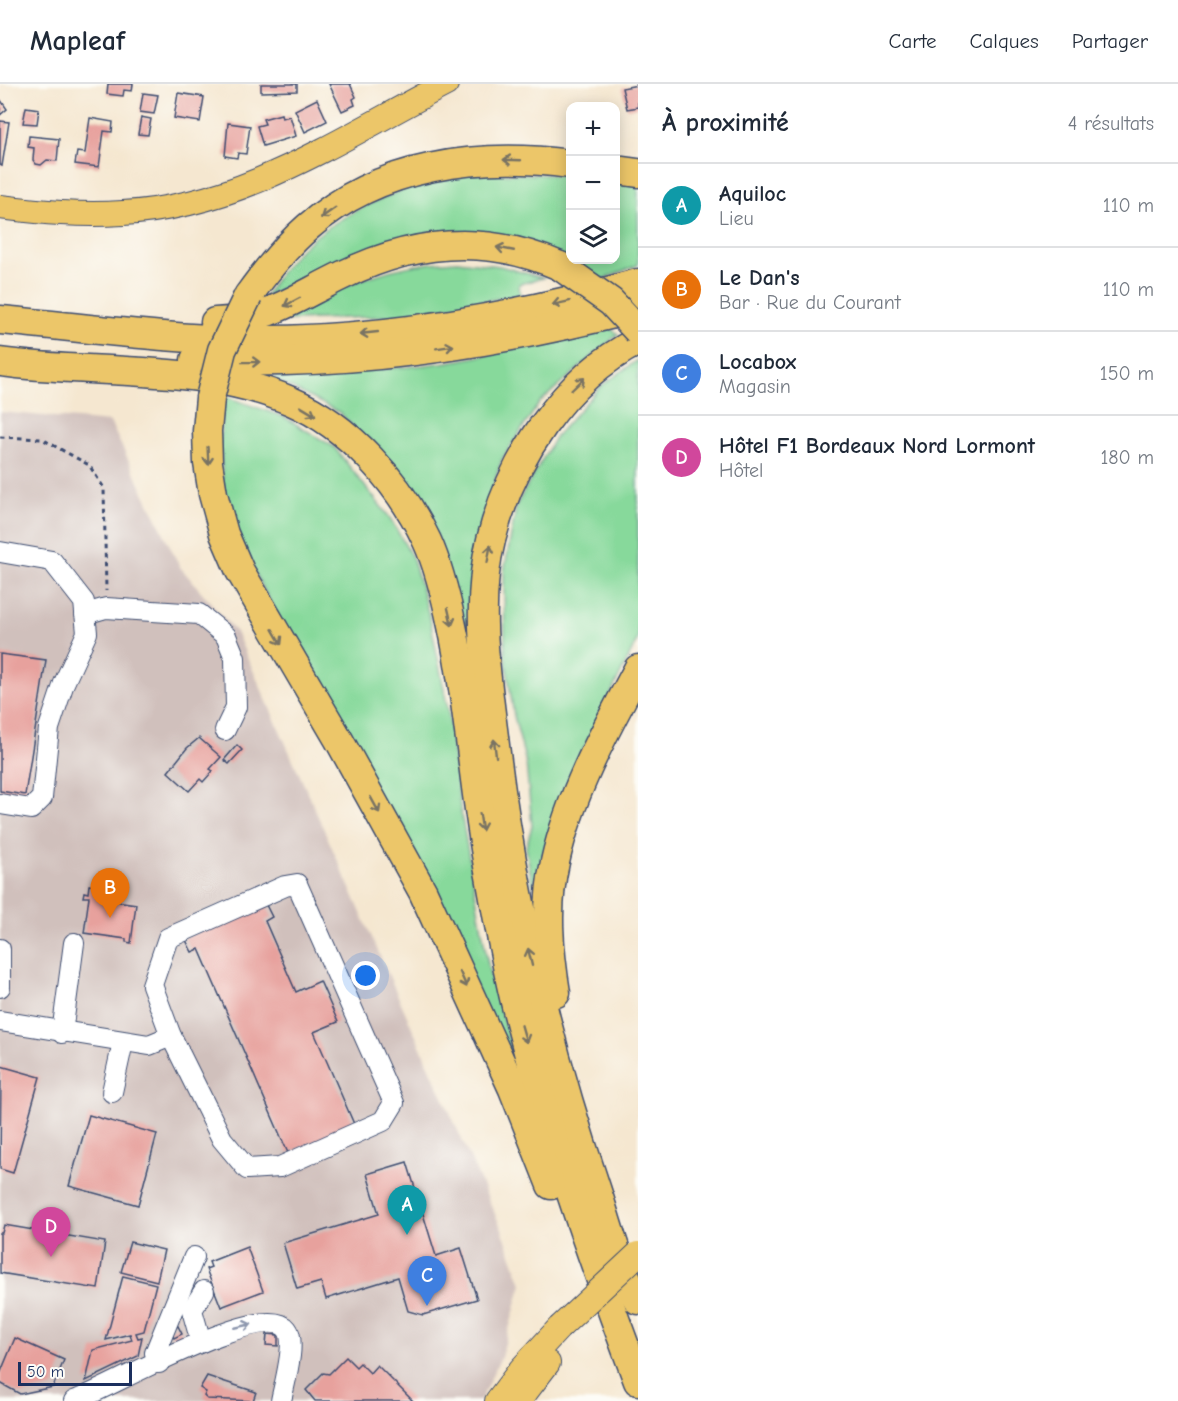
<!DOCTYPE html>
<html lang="fr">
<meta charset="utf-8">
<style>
:root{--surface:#fff;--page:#f2f2f3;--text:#1f2937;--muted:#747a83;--line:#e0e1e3;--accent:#c8321e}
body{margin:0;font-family:"Comic Neue",sans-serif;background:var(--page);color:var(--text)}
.controls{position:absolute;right:18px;top:18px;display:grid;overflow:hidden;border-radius:12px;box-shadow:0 3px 15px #0003}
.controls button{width:54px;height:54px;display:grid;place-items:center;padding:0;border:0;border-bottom:2px solid var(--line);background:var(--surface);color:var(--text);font:30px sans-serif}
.scale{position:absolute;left:18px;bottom:15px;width:114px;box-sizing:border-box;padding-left:6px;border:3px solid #1b2f5e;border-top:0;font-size:16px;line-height:21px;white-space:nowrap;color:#1b2f5e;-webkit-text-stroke:4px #fdfcf7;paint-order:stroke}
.you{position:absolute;left:366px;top:892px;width:21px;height:21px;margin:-15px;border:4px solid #fff;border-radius:50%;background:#1a73e8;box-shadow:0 0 0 9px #1a73e833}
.badge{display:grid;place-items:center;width:39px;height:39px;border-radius:50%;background:var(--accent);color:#fff;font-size:20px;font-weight:700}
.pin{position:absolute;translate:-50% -50px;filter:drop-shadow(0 2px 3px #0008)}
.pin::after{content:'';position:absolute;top:32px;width:21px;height:18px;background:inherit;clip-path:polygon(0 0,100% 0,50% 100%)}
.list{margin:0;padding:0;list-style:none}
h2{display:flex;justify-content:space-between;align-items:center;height:78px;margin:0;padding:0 24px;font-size:26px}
h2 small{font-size:20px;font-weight:400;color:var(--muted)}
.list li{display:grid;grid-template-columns:39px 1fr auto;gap:18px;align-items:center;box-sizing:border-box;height:84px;padding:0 24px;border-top:2px solid var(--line)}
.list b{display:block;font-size:22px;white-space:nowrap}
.list p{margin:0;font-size:20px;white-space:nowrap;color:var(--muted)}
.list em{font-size:20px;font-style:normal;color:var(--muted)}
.icon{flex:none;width:33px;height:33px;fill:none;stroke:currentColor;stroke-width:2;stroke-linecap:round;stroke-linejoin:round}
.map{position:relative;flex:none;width:638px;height:1317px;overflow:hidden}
header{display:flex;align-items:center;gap:36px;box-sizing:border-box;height:84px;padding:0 30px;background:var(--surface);border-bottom:2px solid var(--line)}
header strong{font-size:28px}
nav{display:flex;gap:33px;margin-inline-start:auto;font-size:21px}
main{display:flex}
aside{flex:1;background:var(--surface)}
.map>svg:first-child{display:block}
.industrial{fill:#d0c0bc}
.green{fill:#87d99b;stroke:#51847c;stroke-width:1.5}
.building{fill:#e7a19d}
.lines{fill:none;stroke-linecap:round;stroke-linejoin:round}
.minor-casing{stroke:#3c4b6f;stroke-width:22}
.major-casing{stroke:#3c4b6f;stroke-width:26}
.highway-casing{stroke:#3c4b6f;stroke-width:31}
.path{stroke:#3c4b6f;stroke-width:3;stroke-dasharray:4.5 4.5;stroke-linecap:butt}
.minor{stroke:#fff;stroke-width:20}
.major{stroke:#ecc669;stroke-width:24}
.highway{stroke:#ecc669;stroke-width:28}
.major-bridge-casing{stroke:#3c4b6f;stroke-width:26;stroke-linecap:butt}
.highway-bridge-casing{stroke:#3c4b6f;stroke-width:31;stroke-linecap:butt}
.major-bridge{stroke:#ecc669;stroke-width:24}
.highway-bridge{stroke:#ecc669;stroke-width:28}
.oneway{stroke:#797363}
.oneway2{stroke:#8d97ae}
</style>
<header>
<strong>Mapleaf</strong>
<nav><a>Carte</a><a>Calques</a><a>Partager</a></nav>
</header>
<main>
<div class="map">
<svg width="638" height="1317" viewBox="0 0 638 1317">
<rect width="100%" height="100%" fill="#fdfcf7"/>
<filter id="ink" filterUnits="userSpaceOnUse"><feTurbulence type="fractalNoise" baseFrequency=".0167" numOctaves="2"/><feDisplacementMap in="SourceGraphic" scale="12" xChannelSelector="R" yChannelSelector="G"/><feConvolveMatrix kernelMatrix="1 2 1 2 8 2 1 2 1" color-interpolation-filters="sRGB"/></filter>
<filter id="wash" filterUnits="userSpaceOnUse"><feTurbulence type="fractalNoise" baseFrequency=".008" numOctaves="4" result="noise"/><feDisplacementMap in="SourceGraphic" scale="24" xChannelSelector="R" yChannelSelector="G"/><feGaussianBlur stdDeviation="1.35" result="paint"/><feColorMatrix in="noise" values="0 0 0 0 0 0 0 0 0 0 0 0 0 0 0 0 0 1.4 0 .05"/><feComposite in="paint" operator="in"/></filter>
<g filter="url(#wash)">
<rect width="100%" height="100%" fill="#f5e7d0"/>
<path class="industrial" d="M0 328 110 338 180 483 236 548 503 1148 522 1200 501 1273 480 1317H0Z"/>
<g class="green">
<path d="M449 89 570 91V176H616V98L638 100V181L603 195 461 148 410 153 367 164 264 213C275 198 286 178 301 165 343 126 396 108 449 89Z"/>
<path d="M457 177 500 182 543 194 519 200 520 211 395 232 273 237C339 204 381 180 457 177Z"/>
<path d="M610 244 618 250 540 318 502 375 482 435 471 500 472 578 440 459 408 398 339 328 270 293C338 286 408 287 476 273 521 264 564 251 610 244Z"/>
<path d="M638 276V554L560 713 533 804 526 763 532 742 526 679 514 632 505 572 504 488 517 420 556 352 601 302Z"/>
<path d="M224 312 284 333 334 363 390 434 413 475 430 535 448 626 460 723 489 886 519 991 242 464 224 409 220 360Z"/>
</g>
<g id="blocks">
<g class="building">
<path d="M108 0H133L132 7 124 6 123 12 107 10Z"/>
<path d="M261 0H297V7L261 8Z"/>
<path d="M329 0H350L356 13 353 15 355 21 342 27Z"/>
<path d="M638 1V23L627 25 622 4Z"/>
<path d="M143 9 158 11 154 30 140 28Z"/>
<path d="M178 9 204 13 200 38 174 34Z"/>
<path d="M0 15 7 25 0 31Z"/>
<path d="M317 15 327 37 305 48 295 26Z"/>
<path d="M26 23 39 25 37 40 23 39Z"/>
<path d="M281 30 282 34 290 32 296 52 263 62 257 42 265 40 263 35Z"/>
<path d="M141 33 151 35 148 51 138 50Z"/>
<path d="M90 34 113 38 112 48 104 47 99 83 75 80 77 68 85 69Z"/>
<path d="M0 37 9 38 2 82 0 81Z"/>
<path d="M228 39 250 42 246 70 238 69 237 74 225 72Z"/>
<path d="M29 52 59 55 57 77 47 76 41 81 36 80 33 76 34 64 28 63Z"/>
<path d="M0 570 46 576 25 711 0 707Z"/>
<path d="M199 654 221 673 210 685 213 687 203 698 200 695 189 707 168 688 187 664Z"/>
<path d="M237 661 242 666 229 680 224 676Z"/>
<path d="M89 801 104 803 102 815 136 820 131 859 126 858V855L84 849 89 813H83L84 808 88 809Z"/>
<path d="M265 819 272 833 265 837 296 908 320 897 338 938 314 948 354 1040 288 1069 199 865 192 868 185 854Z"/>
<path d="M1 982 40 993 13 1089 0 1085Z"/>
<path d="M89 1031 157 1050 138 1121 69 1102Z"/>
<path d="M407 1078 436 1172 461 1164 477 1215 423 1231 408 1227 398 1193 326 1215 321 1198 297 1205 283 1159 379 1130 367 1090Z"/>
<path d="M4 1141 105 1158 98 1205 0 1189V1149H2Z"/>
<path d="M130 1158 164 1166 157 1197 121 1188Z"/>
<path d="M247 1163 263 1207 221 1223 206 1185 211 1183 209 1178Z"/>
<path d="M123 1192 156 1200 144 1247 136 1249 138 1254 142 1253 138 1272 86 1297 93 1266 132 1256 130 1250 106 1256Z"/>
<path d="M178 1242 182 1250 174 1254 170 1246Z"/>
<path d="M267 1250 278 1251V1262L266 1261Z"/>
<path d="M15 1254 64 1276 53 1303 20 1310 0 1299V1290Z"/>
<path d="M346 1273 356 1283 360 1279 370 1289 377 1281 413 1317H315L306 1306 323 1289 329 1290Z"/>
<path d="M207 1292 256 1308 253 1317 207 1315 204 1312 206 1308 200 1304Z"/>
</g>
</g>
</g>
<g filter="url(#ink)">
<use href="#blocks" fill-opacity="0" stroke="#3c4b6f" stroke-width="1.5"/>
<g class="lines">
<g class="minor-casing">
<g id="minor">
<path d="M0 468 52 477 84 518 87 549 64 599 49 644 42 714 31 725 0 720"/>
<path d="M85 530 106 524 199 530 226 552 235 574 236 623 225 646"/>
<path d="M297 800 394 1019 383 1037 280 1083 247 1085 222 1055 171 952 152 901 168 854 285 802Z"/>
<path d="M0 865V903"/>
<path d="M0 937 149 961 171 952"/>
<path d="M62 949 74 859"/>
<path d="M112 1008 123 958"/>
<path d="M201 1258 192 1226 204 1207"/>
<path d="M159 1279 155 1269 194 1173"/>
<path d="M74 1317C108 1305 263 1215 287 1245 297 1257 284 1301 281 1317"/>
</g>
</g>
<g class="major-casing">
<g id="major">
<path d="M0 123C41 128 81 132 123 129 242 123 343 53 446 0"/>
<path d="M497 1317 521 1285 559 1244"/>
<path d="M519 1317 548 1279"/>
</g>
</g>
<g class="highway-casing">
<g id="highway">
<path d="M616 86 638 89"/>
<path d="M248 212C266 187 285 163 308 143 379 80 480 68 570 80"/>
<path d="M0 236C81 243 163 255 244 256 377 258 510 234 638 199"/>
<path d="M215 238C269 236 297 213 343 191 414 156 487 150 560 182"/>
<path d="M638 257C563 295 511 376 491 456 475 519 486 590 494 653 512 807 546 957 596 1104 608 1140 618 1183 638 1216"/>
<path d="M195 276C345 284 494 261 638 224"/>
<path d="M0 278C93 291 204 279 291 317 349 342 400 399 427 457 439 483 446 513 452 542 470 624 473 709 490 792 498 837 506 882 517 926 549 1052 592 1175 638 1297"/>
<path d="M210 314 207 347 208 379 213 410 224 450 240 487 339 656 423 808 513 1005 551 1101"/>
<path d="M556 909C549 866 545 821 555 778 570 710 606 645 638 585"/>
</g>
</g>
<path class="path" d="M0 353 42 355 89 381 104 404 106 507"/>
<use href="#minor" class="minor"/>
<use href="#major" class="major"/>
<use href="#highway" class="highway"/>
<g class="major-bridge-casing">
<path id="major-bridge" d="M559 1244 638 1170"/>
</g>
<g class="highway-bridge-casing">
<g id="highway-bridge">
<path d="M560 182 611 218 638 247"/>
<path d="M210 314 222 266 248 212"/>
</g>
</g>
<use href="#major-bridge" class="major-bridge"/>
<use href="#highway-bridge" class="highway-bridge"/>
</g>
<defs><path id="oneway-shaft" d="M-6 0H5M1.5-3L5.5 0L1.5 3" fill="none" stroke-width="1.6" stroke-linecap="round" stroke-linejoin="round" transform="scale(1.5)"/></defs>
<g class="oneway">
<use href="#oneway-shaft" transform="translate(512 76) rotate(-178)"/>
<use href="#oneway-shaft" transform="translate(328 129) rotate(145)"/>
<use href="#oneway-shaft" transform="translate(505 165) rotate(-169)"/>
<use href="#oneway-shaft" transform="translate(292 218) rotate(152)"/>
<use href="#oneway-shaft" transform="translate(561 219) rotate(168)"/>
<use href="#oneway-shaft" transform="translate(369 249) rotate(174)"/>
<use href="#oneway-shaft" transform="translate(445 263) rotate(-9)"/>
<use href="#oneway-shaft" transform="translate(251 278) rotate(-1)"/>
<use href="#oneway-shaft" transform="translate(578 300) rotate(-44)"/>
<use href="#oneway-shaft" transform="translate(308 327) rotate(31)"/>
<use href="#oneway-shaft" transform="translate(208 372) rotate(87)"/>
<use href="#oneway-shaft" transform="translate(489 470) rotate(-80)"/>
<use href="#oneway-shaft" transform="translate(450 533) rotate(77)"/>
<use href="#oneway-shaft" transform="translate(277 553) rotate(60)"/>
<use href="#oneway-shaft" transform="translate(495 664) rotate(-97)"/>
<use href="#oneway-shaft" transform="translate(375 721) rotate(61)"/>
<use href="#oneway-shaft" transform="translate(481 738) rotate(81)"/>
<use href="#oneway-shaft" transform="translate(530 873) rotate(-103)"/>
<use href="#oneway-shaft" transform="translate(463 895) rotate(66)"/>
<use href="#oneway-shaft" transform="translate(524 950) rotate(74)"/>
</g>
<use class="oneway2" href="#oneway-shaft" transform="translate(243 1242) rotate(-12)"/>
</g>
</svg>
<div class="controls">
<button>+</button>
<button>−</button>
<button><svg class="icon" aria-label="layers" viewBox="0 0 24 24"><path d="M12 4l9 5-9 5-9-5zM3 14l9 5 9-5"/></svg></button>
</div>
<div class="scale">50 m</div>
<div class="you"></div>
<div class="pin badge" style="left:407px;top:1151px;background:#0f9aa8">A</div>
<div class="pin badge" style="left:110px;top:834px;background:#e8710a">B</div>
<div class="pin badge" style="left:427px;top:1222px;background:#3f7fe0">C</div>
<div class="pin badge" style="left:51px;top:1173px;background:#d1479c">D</div>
</div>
<aside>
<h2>À proximité<small>4 résultats</small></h2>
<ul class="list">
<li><span class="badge" style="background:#0f9aa8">A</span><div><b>Aquiloc</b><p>Lieu</p></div><em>110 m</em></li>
<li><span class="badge" style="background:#e8710a">B</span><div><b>Le Dan's</b><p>Bar · Rue du Courant</p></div><em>110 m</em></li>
<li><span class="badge" style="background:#3f7fe0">C</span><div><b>Locabox</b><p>Magasin</p></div><em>150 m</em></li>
<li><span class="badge" style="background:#d1479c">D</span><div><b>Hôtel F1 Bordeaux Nord Lormont</b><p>Hôtel</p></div><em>180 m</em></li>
</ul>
</aside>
</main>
